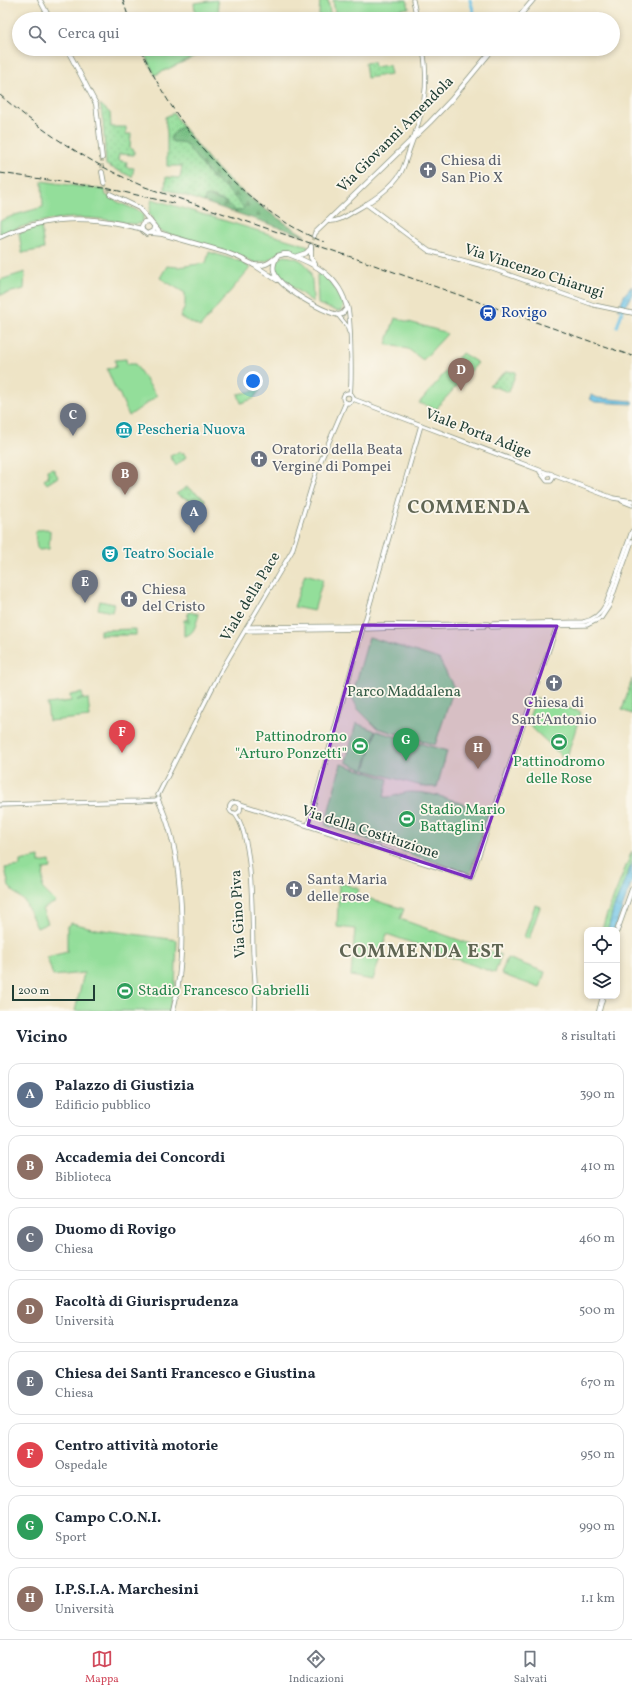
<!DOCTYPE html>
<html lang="it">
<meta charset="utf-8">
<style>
:root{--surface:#fff;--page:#f6f6f7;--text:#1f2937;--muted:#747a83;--line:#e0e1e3;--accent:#d1495b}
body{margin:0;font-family:Vollkorn,serif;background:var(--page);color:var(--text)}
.controls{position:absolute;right:12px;bottom:12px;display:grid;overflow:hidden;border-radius:8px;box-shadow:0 2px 6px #0003}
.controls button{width:36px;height:36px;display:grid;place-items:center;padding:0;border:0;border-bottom:1px solid var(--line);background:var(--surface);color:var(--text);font:20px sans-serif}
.scale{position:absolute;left:12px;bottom:10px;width:83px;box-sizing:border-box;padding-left:4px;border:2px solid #1f3d34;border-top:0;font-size:11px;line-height:14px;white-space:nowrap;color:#1f3d34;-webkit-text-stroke:3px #fbf7ec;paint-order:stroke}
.you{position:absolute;left:253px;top:381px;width:14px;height:14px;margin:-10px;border:3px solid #fff;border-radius:50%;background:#1a73e8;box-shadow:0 0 0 6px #1a73e833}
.badge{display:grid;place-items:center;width:26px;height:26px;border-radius:50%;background:var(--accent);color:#fff;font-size:13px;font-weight:700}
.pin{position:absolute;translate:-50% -33px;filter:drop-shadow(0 1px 2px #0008)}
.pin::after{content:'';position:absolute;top:21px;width:14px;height:12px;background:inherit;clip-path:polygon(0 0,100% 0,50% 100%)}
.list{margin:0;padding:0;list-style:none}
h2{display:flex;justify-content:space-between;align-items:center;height:52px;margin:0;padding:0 16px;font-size:17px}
h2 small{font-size:13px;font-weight:400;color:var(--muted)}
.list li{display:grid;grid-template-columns:26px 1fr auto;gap:12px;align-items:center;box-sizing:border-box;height:64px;margin:0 8px 8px;padding:0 8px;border:1px solid var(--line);border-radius:12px}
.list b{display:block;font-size:15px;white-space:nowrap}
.list p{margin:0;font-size:13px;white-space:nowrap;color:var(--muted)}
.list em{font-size:13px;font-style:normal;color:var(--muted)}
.icon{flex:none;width:22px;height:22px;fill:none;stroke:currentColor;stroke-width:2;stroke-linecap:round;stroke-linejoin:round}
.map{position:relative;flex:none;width:632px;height:1011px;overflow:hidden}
.search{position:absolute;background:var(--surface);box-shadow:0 2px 6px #0003;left:12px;right:12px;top:12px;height:44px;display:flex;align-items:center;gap:10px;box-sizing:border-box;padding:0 14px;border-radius:22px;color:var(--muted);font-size:15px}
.sheet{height:628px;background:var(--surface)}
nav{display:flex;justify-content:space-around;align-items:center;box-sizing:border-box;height:56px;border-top:1px solid var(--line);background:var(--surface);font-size:11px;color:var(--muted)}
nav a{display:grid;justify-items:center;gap:2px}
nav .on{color:var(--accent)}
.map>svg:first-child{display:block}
.grass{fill:url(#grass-dots);stroke:#598e67}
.forest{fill:url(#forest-firs);stroke:#4a7d5b}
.cemetery{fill:url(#cemetery-stones);stroke:#598e67}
.park{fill:#93de9a;stroke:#598e67}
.water{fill:url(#water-ripples);stroke:#44808e}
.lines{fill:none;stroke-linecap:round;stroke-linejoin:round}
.canal{stroke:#6ac2e7;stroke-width:3}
.major-tunnel{stroke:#c5c3a9;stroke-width:4;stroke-dasharray:4 2;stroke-linecap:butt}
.minor-casing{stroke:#86907d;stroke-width:5}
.major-casing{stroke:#86907d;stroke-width:5.5}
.minor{stroke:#fff;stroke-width:3.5}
.major{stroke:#fff;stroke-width:4}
.rail{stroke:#1f3d34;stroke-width:1;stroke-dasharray:6 3;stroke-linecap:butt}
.marked{fill:#7b2cbf;fill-opacity:0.2;stroke:#7b2cbf;stroke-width:3;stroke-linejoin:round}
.labels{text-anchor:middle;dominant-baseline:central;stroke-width:3.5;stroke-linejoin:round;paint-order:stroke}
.street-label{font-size:15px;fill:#1f3d34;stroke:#fbf7ec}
.worship-label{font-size:15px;fill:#5b616d;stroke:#fbf7ec;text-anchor:start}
.transit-label{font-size:15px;fill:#164399;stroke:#fbf7ec;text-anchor:start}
.culture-label{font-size:15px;fill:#0d838f;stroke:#fbf7ec;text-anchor:start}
.park-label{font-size:15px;fill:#365d48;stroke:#fbf7ec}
.leisure-label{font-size:15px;fill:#27864d;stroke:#fbf7ec;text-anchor:start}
.district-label{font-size:19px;font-weight:bold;letter-spacing:1px;fill:#5f6553;stroke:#fbf7ec}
</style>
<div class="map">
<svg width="632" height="1011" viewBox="0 0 632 1011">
<defs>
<pattern id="grass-dots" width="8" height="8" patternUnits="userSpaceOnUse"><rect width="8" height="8" fill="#93de9a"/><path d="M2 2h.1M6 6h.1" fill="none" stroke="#7ebf85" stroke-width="1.8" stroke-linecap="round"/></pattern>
<pattern id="forest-firs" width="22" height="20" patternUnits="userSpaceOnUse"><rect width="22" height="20" fill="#76bd82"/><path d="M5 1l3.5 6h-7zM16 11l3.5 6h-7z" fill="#609b6b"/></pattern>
<pattern id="cemetery-stones" width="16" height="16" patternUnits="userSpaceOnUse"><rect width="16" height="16" fill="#93de9a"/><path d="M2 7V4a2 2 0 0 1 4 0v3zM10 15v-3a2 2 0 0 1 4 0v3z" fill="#7ebf85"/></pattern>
<pattern id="water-ripples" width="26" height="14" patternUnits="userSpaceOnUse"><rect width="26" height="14" fill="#6ac2e7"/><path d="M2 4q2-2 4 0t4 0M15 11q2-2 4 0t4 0" fill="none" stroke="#579fbc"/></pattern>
</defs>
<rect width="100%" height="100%" fill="#fbf7ec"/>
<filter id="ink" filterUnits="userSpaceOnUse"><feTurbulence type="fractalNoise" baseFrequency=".025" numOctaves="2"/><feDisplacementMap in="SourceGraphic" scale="8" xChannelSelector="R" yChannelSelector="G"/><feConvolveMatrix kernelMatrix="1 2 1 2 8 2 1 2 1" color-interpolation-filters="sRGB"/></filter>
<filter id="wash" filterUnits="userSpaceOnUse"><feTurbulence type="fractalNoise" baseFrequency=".012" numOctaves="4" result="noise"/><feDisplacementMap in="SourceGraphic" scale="16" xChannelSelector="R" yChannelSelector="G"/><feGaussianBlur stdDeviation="0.9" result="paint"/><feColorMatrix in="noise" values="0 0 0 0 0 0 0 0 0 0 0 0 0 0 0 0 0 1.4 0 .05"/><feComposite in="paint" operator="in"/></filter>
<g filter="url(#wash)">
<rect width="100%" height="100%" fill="#eee4c6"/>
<g class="grass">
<path d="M410 12 411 19H383L382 17Z"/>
<path d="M373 62 374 67 389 65 391 74 367 78 365 63Z"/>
<path d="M100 104 110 113 111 127H126V134H131L130 148 134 150V155L119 154 118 160 127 162 126 167 134 168 132 177 106 165 103 122Z"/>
<path d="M174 113 182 126 172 135 173 142 182 141 185 143 213 179 225 187 244 206V210L235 211 228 203 212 196 205 199 204 202 165 189 166 177 180 178 182 166H167V133L165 117Z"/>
<path d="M507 371 516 372 509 392 489 385Z"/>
<path d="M179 452 181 454 183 452 186 457 176 466 170 456Z"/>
<path d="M53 468 58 477 47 484 44 480 48 477 47 470Z"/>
<path d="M187 487 205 499 203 506 176 494Z"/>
<path d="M136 629V635H100V630Z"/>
<path d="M632 851V863L613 910 608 930H602L605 919Z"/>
</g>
<path class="forest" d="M182 126C192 138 201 150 211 162 238 192 271 214 305 236L204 202 205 197 208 196 228 203 235 211 242 210 244 208 225 187 220 185 218 181 213 179 185 143 171 141V136Z"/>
<path class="cemetery" d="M188 612 199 614C196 623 195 635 184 636V620H187Z"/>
<g class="park">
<path d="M217 0 220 19H196L194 3Z"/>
<path d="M320 0H328L331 19H320L319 14Z"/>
<path d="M333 0H407L409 8 336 19Z"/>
<path d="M142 49H211L155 75Z"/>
<path d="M42 181 105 190 106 195 118 202 141 212 143 215V221L139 224H132C83 214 47 215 0 235V221L15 215 43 207Z"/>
<path d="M152 199 309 246 306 252 300 254 282 251 267 261 256 263 232 253 159 231 149 213Z"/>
<path d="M41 226 44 249 22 253 19 233Z"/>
<path d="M209 252 242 262 250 268 200 327 180 317 185 307V293L160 278 167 266 178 267 206 263Z"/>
<path d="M285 256C315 259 312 279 313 302L279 277C274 268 274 259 285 256Z"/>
<path d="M25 272 24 289 0 295V280Z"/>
<path d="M320 273C332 282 339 292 344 305L342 311H337L318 304 317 275Z"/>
<path d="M395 318 444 332 447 334 423 360 408 349 386 344Z"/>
<path d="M462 353 478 363 440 404 437 409 419 403Z"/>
<path d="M126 359 127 364H135L157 396 129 416 119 393H117L107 369 116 367 115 360Z"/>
<path d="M260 390 253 399 241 403 238 394Z"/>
<path d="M47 529 50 531 49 549 39 550 37 548 35 533 38 530Z"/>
<path d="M305 574 323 579 314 611 294 607Z"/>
<path d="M100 601 114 604 112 612 98 609Z"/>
<path d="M369 637 439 659 454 688 435 745 377 728 358 709 352 697Z"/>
<path d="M632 679V714L622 710Z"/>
<path d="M82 693 83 699 77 700 88 699 90 717 49 721 47 704 71 701 70 695Z"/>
<path d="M536 698 581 712 566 760 527 723Z"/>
<path d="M356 723 375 731 364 770 346 762Z"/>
<path d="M376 731 447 751 437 787H425L365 770Z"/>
<path d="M341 764 388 779 384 797C393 798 401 792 411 792 438 792 464 805 489 814L470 874 325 825Z"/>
<path d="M39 857V863L50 861 51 868 44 869 42 888 56 902 42 909 48 923 37 928 25 902 9 887 5 868 20 866V861Z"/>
<path d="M339 882 359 889 357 895 404 909 400 919 501 955 495 973 387 934 373 980 351 976 355 929 337 927Z"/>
<path d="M535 905 540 907 529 939 524 937Z"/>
<path d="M72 923 96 929 177 940 175 987 169 1011H75L84 973 53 976 47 957 67 952V926Z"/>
<path d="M507 958 545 972 540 988 501 974Z"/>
</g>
<g class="water">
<path d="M632 286V294L623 310 618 309 625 294Z"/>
<path d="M591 395 598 398 632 401V404L595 402 590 399Z"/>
<path d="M632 863V882L614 930H608L613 910Z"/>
</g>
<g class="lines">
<g class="canal">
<path d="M470 0 474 13"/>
<path d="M617 327 623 309"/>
</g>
</g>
</g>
<g filter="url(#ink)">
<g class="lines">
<g class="major-tunnel">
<path d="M102 158V172"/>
<path d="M104 183 110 194"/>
<path d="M311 246 314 236"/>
</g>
<g class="minor-casing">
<g id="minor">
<path d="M413 0 417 19"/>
<path d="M366 204 429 251 487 267 594 305 632 313"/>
<path d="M327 221C338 223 349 214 358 209 372 201 391 188 400 174 405 166 407 156 410 148 423 112 430 88 423 49"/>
<path d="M347 305C351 311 352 384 350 393"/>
<path d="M338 315 347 326 349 332"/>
<circle cx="348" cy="398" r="5"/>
<path d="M353 399 547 473"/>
<path d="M540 472 547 481H551L553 478 552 474 549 473 546 475 545 477"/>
<path d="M553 475 613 498 632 501"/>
<path d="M622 501 632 505"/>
<path d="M492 624 583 622C594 620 601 614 606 604L632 531"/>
<path d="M364 625 421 425"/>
<path d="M365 625 488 624"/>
<path d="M247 627 360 626"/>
<path d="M491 627 587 625 601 618 609 606 632 541"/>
<path d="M366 629 484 626"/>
<path d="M245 631 360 629"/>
<path d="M158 795 221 671 292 551 316 472 346 402"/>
<circle cx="235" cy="808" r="5.5"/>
<path d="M237 803 471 878 558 623"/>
<path d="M0 805 140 801 156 800 159 798"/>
<path d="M234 813C254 833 252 923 253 952 254 972 257 991 255 1011"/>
<path d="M308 825 362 631"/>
</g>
</g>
<g class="major-casing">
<g id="major">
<path d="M40 0 50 19"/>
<path d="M517 19 533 0"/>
<path d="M67 49 96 104 102 158"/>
<path d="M102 172 104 183"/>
<path d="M110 194 139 208 150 221"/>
<path d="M154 227 153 231 147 234 143 231 141 228 144 222 150 221 160 233"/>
<path d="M151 233 162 234 225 252 240 258 254 265 277 280"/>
<path d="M314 236 315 233 430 122 451 100 493 49"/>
<path d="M0 237C38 219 79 215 121 224 128 226 135 227 142 229"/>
<path d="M311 246V258L315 264"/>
<path d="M284 254H288C316 264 340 277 347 308L342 314 338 315C323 311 278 288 274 271 272 266 275 261 277 256Z"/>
<path d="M297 256 306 253 311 248"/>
<path d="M254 265C264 266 268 264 275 258"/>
<path d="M158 800C185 852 187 954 173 1011"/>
<path d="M617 931 632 889"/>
<path d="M599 1011 603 996"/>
</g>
</g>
<use href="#minor" class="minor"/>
<use href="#major" class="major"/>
<g class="rail">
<path d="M123 0 129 19"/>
<path d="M141 49C174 126 244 210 324 242"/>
<path d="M0 95C44 133 91 164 145 187L360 260 632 356"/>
<path d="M0 173 110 189 177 204"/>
</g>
</g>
</g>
<path class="marked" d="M363 625 557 626 471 878 308 825Z"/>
<defs>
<g id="church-disc" transform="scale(0.9)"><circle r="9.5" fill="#6b7280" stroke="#fbf7ec"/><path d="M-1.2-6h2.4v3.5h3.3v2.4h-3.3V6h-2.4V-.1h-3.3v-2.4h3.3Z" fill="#fff"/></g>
<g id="station-disc" transform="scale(0.9)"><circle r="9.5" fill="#1a4fb4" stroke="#fbf7ec"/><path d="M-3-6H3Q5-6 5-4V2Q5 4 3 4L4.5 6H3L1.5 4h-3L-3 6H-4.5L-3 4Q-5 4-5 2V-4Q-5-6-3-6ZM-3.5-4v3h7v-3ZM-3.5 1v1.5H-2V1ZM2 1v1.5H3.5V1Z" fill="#fff"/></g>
<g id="museum-disc" transform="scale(0.9)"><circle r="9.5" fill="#0f9aa8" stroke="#fbf7ec"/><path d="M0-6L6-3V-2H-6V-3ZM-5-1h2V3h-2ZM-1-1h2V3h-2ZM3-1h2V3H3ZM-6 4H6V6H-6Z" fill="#fff"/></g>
<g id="theatre-disc" transform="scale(0.9)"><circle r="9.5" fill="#0f9aa8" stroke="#fbf7ec"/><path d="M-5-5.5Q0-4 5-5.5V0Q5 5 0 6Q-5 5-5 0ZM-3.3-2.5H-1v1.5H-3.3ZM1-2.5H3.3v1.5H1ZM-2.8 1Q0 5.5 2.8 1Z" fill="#fff"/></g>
<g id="stadium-disc" transform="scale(0.9)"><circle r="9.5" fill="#2e9e5b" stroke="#fbf7ec"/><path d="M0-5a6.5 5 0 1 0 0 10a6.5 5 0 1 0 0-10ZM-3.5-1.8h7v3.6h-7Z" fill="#fff"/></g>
</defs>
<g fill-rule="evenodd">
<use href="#church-disc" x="428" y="170"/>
<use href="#station-disc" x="488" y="313"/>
<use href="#museum-disc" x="124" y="430"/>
<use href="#church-disc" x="259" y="459"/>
<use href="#theatre-disc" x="110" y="554"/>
<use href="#church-disc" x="129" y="599"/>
<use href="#church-disc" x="554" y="683"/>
<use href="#stadium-disc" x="559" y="742"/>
<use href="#stadium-disc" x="360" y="746"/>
<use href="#stadium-disc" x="407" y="819"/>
<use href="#church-disc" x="294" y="889"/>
<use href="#stadium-disc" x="125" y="991"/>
</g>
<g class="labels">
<g class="street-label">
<text transform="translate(396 135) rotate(-45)">Via Giovanni Amendola</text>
<text transform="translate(534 272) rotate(18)">Via Vincenzo Chiarugi</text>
<text transform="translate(478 434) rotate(21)">Viale Porta Adige</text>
<text transform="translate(251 597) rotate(-59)">Viale della Pace</text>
<text transform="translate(370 833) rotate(18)">Via della Costituzione</text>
<text transform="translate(239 914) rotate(-93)">Via Gino Piva</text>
</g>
<g class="worship-label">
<text x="441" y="161">Chiesa di<tspan x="441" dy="17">San Pio X</tspan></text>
<text x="272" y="450">Oratorio della Beata<tspan x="272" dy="17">Vergine di Pompei</tspan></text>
<text x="142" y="590">Chiesa<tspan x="142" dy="17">del Cristo</tspan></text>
<text x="554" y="703" text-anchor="middle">Chiesa di<tspan x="554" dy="17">Sant'Antonio</tspan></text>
<text x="307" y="880">Santa Maria<tspan x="307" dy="17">delle rose</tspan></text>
</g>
<g class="transit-label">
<text x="501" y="313">Rovigo</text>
</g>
<g class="culture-label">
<text x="137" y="430">Pescheria Nuova</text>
<text x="123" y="554">Teatro Sociale</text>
</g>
<g class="park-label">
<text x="404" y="692">Parco Maddalena</text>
</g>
<g class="leisure-label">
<text x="347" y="737" text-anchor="end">Pattinodromo<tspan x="347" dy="17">"Arturo Ponzetti"</tspan></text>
<text x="559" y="762" text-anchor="middle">Pattinodromo<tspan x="559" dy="17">delle Rose</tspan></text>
<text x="420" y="810">Stadio Mario<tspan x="420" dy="17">Battaglini</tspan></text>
<text x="138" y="991">Stadio Francesco Gabrielli</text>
</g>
<g class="district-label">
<text x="469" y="508">COMMENDA</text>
<text x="422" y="952">COMMENDA EST</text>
</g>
</g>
</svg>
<div class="controls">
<button><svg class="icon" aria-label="locate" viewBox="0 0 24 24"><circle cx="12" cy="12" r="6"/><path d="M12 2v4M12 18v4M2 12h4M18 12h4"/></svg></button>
<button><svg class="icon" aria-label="layers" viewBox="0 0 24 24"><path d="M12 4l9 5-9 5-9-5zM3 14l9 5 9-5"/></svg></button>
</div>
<div class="scale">200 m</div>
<div class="you"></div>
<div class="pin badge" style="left:194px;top:533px;background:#5c6f8a">A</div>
<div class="pin badge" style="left:125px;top:495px;background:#8d6e63">B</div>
<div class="pin badge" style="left:73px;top:436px;background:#6b7280">C</div>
<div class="pin badge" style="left:461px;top:391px;background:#8d6e63">D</div>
<div class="pin badge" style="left:85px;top:603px;background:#6b7280">E</div>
<div class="pin badge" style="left:122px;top:753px;background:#e0444e">F</div>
<div class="pin badge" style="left:406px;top:761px;background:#2e9e5b">G</div>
<div class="pin badge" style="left:478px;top:769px;background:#8d6e63">H</div>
<div class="search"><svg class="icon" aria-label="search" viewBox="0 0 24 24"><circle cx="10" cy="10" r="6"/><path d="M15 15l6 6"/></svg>Cerca qui</div>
</div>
<section class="sheet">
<h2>Vicino<small>8 risultati</small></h2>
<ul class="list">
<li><span class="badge" style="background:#5c6f8a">A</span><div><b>Palazzo di Giustizia</b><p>Edificio pubblico</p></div><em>390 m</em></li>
<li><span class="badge" style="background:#8d6e63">B</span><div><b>Accademia dei Concordi</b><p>Biblioteca</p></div><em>410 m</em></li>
<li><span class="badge" style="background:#6b7280">C</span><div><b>Duomo di Rovigo</b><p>Chiesa</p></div><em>460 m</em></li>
<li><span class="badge" style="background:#8d6e63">D</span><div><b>Facoltà di Giurisprudenza</b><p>Università</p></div><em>500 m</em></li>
<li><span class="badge" style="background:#6b7280">E</span><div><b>Chiesa dei Santi Francesco e Giustina</b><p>Chiesa</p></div><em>670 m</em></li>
<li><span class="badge" style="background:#e0444e">F</span><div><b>Centro attività motorie</b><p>Ospedale</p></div><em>950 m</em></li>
<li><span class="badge" style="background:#2e9e5b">G</span><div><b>Campo C.O.N.I.</b><p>Sport</p></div><em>990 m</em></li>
<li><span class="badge" style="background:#8d6e63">H</span><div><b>I.P.S.I.A. Marchesini</b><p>Università</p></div><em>1.1 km</em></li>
</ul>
</section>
<nav>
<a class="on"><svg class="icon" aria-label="map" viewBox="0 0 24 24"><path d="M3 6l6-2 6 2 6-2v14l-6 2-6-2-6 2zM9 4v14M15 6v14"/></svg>Mappa</a>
<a><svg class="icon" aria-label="directions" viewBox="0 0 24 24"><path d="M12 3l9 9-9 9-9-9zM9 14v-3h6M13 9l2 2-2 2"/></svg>Indicazioni</a>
<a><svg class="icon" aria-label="saved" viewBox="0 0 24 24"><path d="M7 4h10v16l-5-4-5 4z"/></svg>Salvati</a>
</nav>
